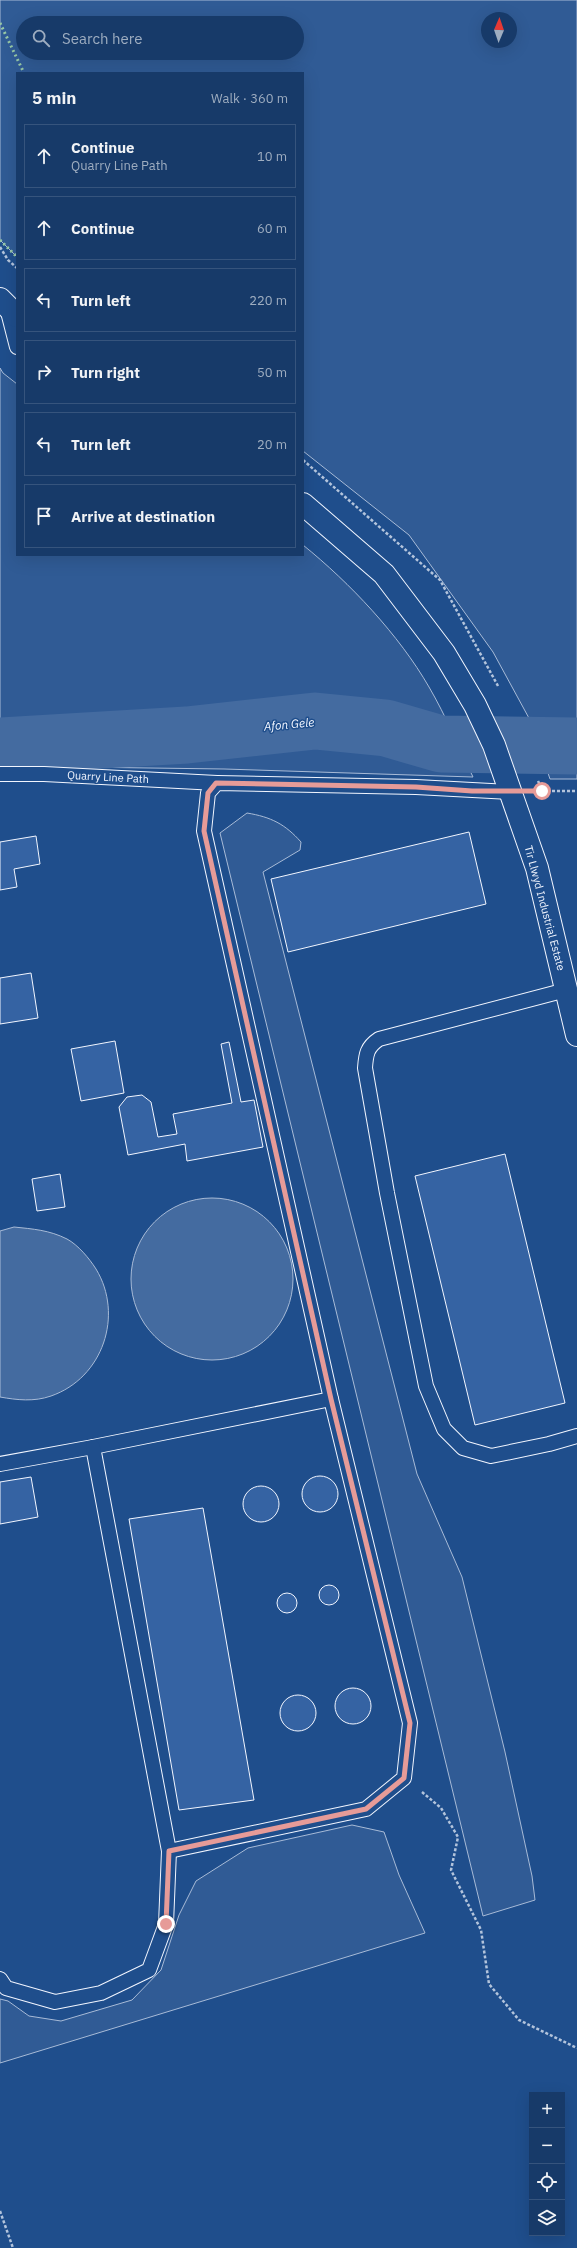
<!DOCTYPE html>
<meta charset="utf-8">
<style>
:root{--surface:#173a69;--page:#244571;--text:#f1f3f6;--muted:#9eadc0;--line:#36547d}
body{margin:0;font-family:"IBM Plex Sans",sans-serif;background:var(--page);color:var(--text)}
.controls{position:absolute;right:12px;bottom:12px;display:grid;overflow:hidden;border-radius:0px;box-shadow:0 4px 16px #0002}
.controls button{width:36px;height:36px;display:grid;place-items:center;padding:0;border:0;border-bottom:1px solid var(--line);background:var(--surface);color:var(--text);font:20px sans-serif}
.compass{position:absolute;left:481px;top:12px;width:36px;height:36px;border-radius:50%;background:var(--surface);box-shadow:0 4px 16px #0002;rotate:2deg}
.stop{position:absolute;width:12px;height:12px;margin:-9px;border:3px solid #e69b98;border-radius:50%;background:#fff}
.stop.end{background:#e69b98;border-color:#fff;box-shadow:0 1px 4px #0008}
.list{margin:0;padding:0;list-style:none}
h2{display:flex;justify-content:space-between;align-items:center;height:52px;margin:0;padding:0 16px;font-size:17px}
h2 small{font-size:13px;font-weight:400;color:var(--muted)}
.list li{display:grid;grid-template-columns:26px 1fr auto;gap:12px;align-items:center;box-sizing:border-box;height:64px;margin:0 8px 8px;padding:0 8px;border:1px solid var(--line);border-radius:0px}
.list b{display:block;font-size:15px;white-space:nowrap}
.list p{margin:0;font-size:13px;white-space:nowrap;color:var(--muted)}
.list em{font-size:13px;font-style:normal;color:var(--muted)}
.icon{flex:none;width:22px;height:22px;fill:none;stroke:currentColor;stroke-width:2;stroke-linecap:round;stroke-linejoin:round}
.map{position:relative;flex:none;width:577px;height:2248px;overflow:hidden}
.search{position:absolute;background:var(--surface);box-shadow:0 4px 16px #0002;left:16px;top:16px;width:288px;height:44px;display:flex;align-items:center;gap:10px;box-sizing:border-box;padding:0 14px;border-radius:22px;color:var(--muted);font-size:15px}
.panel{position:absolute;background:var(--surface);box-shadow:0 4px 16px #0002;left:16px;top:72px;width:288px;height:484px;border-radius:0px}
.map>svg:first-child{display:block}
.green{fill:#305b95;stroke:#a8bbd7;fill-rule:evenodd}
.water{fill:#446ba0;stroke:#a8bbd7}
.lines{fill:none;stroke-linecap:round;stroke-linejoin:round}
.river{stroke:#446ba0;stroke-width:57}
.building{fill:#3563a3;stroke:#f2f6ff}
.lane-casing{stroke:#f2f6ff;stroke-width:16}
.street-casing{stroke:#f2f6ff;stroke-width:24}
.path{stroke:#b3c4dc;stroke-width:2.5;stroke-dasharray:3 2;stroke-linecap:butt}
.lane{stroke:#1f4e8c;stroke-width:14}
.street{stroke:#1f4e8c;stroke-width:22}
.hedge{stroke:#97c8a6;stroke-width:3;stroke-dasharray:2 3;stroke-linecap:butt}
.route{stroke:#e69b98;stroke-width:5}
.labels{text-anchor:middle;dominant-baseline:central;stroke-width:3;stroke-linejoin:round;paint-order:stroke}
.street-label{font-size:11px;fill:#f2f6ff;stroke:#1f4e8c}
.water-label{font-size:12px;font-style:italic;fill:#f2f6ff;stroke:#1f4e8c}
</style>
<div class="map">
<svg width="577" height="2248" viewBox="0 0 577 2248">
<rect width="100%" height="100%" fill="#1f4e8c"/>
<g class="green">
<path d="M0 0H577V779H550L530 720 493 652 409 535 303 451V73H17V257L0 240ZM487 18H511V42H487ZM23 23H297V53H23Z"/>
<path d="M0 368 3 373 17 384V555H303V545C350 583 399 635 429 687 446 716 459 748 473 777L224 769 0 766Z"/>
<path d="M247 813C271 817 285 824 301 842L300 850 263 872 417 1474 462 1577 505 1752 532 1876 535 1900 483 1916 220 833Z"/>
<path d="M352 1825 384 1832 399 1875 425 1933 0 2063V1999L8 2001 29 2016 61 2021 132 2000 161 1970 179 1915 196 1881 248 1848Z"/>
</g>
<g class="water">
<circle cx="212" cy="1279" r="81"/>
<path d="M14 1227C33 1229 49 1230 67 1239 78 1245 89 1258 96 1269 124 1315 103 1378 51 1396 34 1402 17 1400 0 1397V1231Z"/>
</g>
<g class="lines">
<path class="river" d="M0 746 187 735 315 721 386 728 441 744 577 746"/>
</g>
<g class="building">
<path d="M469 832 486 904 288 952 271 879Z"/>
<path d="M36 836 40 864 14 869 17 887 0 890V842Z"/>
<path d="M31 973 38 1018 0 1024V978Z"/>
<path d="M115 1041 124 1093 81 1101 71 1049Z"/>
<path d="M229 1042 241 1102 254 1100 263 1147 187 1161 185 1144 128 1155 119 1107 127 1097 142 1095 151 1102 158 1137 177 1134 173 1114 232 1103 221 1044Z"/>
<path d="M505 1154 565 1403 475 1425 415 1176Z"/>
<path d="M60 1174 65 1207 37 1211 32 1179Z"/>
<circle cx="320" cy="1494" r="18"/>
<path d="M31 1477 38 1517 0 1524V1482Z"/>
<circle cx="261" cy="1504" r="18"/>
<path d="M203 1508 254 1800 179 1810 129 1519Z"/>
<circle cx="329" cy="1595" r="10"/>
<circle cx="287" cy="1603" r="10"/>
<circle cx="353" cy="1706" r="18"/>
<circle cx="298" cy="1713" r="18"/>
</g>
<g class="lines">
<g class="lane-casing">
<g id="lane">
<path d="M7 308 17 347"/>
<path d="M0 774H44L217 783"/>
<path d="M566 990 379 1039C367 1047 366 1054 365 1068L387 1193 426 1386 444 1429 463 1448 491 1456 549 1444 577 1436"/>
<path d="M0 1464 93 1447 331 1399 204 831 208 793 217 783 416 787 511 792"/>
<path d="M169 1851 366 1809 404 1778 410 1723 331 1399"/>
<path d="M0 1979 6 1988 55 2002 101 1993 149 1970 166 1924 169 1851 93 1447"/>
</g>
</g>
<g class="street-casing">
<g id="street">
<path d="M0 299 17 316"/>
<path d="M303 504 384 574 444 653 475 705 494 745 537 868 577 1035"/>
</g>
</g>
<g class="path">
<path d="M0 247 8 260 17 268"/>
<path d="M303 460 440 580 498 686"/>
<path d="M538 781 543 791"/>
<path d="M542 791H577"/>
<path d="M422 1792 441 1808 458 1837 451 1870 481 1930 489 1984 519 2020 577 2048"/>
<path d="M0 2211 13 2248"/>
</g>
<use href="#lane" class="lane"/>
<use href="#street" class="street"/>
<g class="hedge">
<path d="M0 23 24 73"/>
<path d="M0 240 17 257"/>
</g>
</g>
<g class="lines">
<path class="route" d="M166 1924 169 1851 366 1809 404 1778 410 1723 331 1399 204 831 208 793 216 783 416 787 472 791H542"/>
</g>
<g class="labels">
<g class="street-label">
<text transform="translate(108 777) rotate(3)">Quarry Line Path</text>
<text transform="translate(545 908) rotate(75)">Tir Llwyd Industrial Estate</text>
</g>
<g class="water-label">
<text transform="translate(289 724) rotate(-5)">Afon Gele</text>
</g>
</g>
</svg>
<div class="controls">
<button>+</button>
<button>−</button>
<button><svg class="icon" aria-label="locate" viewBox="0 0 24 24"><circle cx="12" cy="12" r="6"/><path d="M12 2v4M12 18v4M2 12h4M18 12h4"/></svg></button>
<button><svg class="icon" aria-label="layers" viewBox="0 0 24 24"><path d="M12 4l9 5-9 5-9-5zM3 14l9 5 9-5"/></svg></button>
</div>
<svg class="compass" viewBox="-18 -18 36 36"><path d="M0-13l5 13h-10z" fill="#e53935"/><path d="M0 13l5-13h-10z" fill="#9eadc0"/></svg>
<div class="stop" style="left:542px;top:791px"></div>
<div class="stop end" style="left:166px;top:1924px"></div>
<div class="search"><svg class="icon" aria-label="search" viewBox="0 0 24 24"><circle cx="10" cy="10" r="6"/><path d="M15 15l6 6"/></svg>Search here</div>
<section class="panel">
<h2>5 min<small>Walk · 360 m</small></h2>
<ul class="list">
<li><svg class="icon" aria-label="ahead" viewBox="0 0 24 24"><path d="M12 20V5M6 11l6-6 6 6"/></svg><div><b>Continue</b><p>Quarry Line Path</p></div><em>10 m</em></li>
<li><svg class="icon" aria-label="ahead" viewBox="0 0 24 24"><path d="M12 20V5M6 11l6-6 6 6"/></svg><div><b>Continue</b></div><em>60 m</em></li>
<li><svg class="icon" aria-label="left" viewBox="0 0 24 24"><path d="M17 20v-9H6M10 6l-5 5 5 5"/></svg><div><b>Turn left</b></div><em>220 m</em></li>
<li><svg class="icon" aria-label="right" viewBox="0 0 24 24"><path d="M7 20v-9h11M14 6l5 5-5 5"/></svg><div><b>Turn right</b></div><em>50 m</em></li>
<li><svg class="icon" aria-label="left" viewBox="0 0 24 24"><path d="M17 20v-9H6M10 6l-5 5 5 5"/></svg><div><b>Turn left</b></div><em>20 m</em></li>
<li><svg class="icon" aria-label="arrive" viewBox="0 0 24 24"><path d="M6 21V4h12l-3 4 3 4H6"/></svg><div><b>Arrive at destination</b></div></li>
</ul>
</section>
</div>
